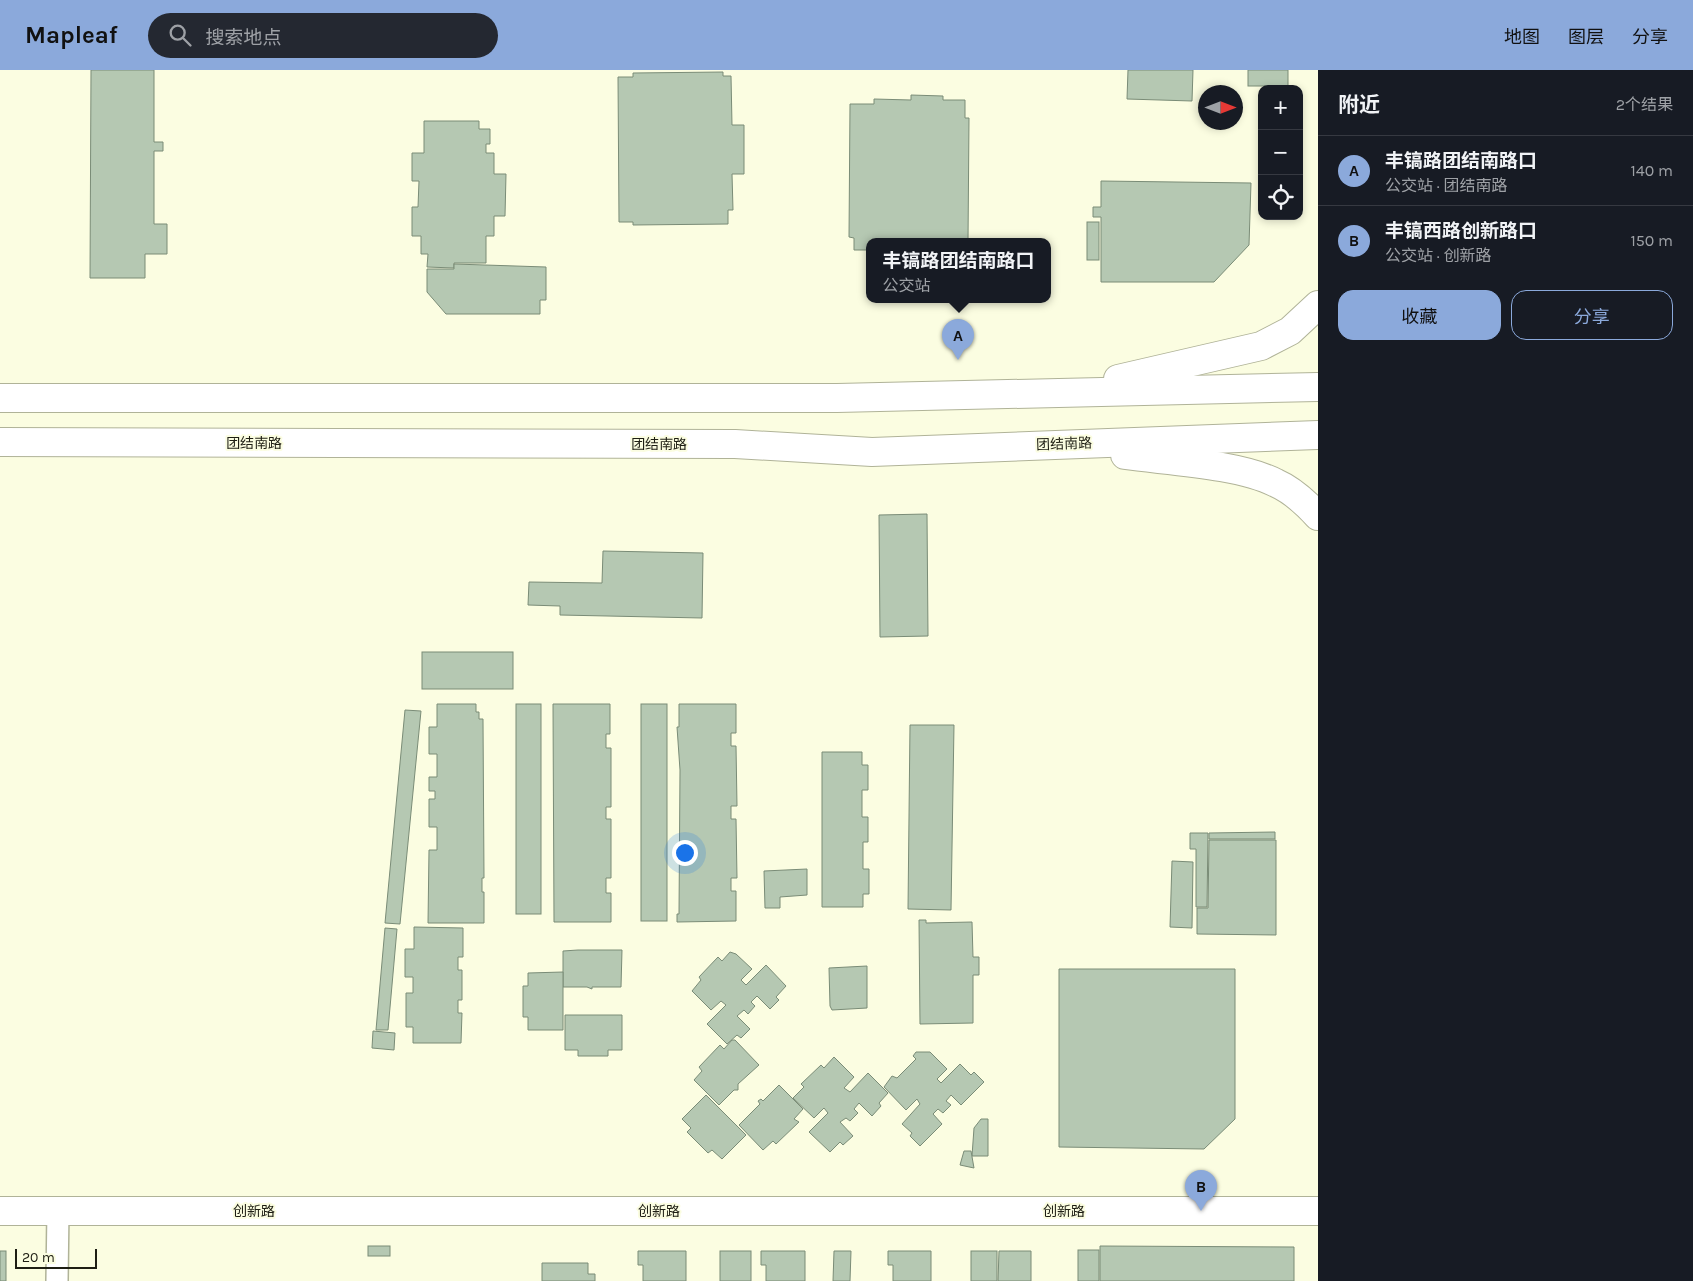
<!DOCTYPE html>
<html lang="zh">
<meta charset="utf-8">
<style>
:root{--surface:#171b24;--page:#242831;--text:#f1f3f6;--muted:#9ea1a6;--line:#363941;--accent:#8ba9db}
body{margin:0;font-family:Karla,"Noto Sans SC",sans-serif;background:var(--page);color:var(--text)}
.controls{position:absolute;right:15px;top:15px;display:grid;overflow:hidden;border-radius:10px;box-shadow:0 2px 8px #0003}
.controls button{width:45px;height:45px;display:grid;place-items:center;padding:0;border:0;border-bottom:1px solid var(--line);background:var(--surface);color:var(--text);font:25px sans-serif}
.compass{position:absolute;left:1198px;top:15px;width:45px;height:45px;border-radius:50%;background:var(--surface);box-shadow:0 2px 8px #0003;rotate:90deg}
.scale{position:absolute;left:15px;bottom:12px;width:82px;box-sizing:border-box;padding-left:5px;border:2px solid #1e1e14;border-top:0;font-size:14px;line-height:18px;white-space:nowrap;color:#1e1e14;-webkit-text-stroke:4px #fbfde1;paint-order:stroke}
.you{position:absolute;left:684px;top:782px;width:18px;height:18px;margin:-12px;border:4px solid #fff;border-radius:50%;background:#1a73e8;box-shadow:0 0 0 8px #1a73e833}
.badge{display:grid;place-items:center;width:32px;height:32px;border-radius:50%;background:var(--accent);color:#111;font-size:16px;font-weight:700}
.pin{position:absolute;translate:-50% -41px;filter:drop-shadow(0 1px 2px #0008)}
.pin::after{content:'';position:absolute;top:26px;width:18px;height:15px;background:inherit;clip-path:polygon(0 0,100% 0,50% 100%)}
.popup{position:absolute;left:866px;top:168px;width:185px;height:65px;box-sizing:border-box;display:grid;place-content:center;border-radius:10px;background:var(--surface);filter:drop-shadow(0 1px 4px #0005);font-size:16px;white-space:nowrap;color:var(--muted)}
.popup b{font-size:19px;color:var(--text)}
.popup::after{content:'';position:absolute;left:50%;top:100%;margin-left:-10px;border:10px solid transparent;border-top-color:var(--surface)}
.list{margin:0;padding:0;list-style:none}
h2{display:flex;justify-content:space-between;align-items:center;height:65px;margin:0;padding:0 20px;font-size:21px}
h2 small{font-size:16px;font-weight:400;color:var(--muted)}
.list li{display:grid;grid-template-columns:32px 1fr auto;gap:15px;align-items:center;box-sizing:border-box;height:70px;padding:0 20px;border-top:1px solid var(--line)}
.list b{display:block;font-size:19px;white-space:nowrap}
.list p{margin:0;font-size:16px;white-space:nowrap;color:var(--muted)}
.list em{font-size:16px;font-style:normal;color:var(--muted)}
.actions{display:flex;gap:10px;padding:15px 20px}
.actions a{flex:1;padding:11px 0;border:1px solid var(--accent);border-radius:15px;text-align:center;font-size:18px;color:var(--accent)}
.actions .main{background:var(--accent);color:#111}
.icon{flex:none;width:28px;height:28px;fill:none;stroke:currentColor;stroke-width:2;stroke-linecap:round;stroke-linejoin:round}
.map{position:relative;flex:none;width:1318px;height:1211px;overflow:hidden}
header{display:flex;align-items:center;gap:30px;box-sizing:border-box;height:70px;padding:0 25px;background:var(--accent);color:#111}
header strong{font-size:24px}
nav{display:flex;gap:28px;margin-inline-start:auto;font-size:18px}
.search{width:350px;height:45px;background:var(--page);display:flex;align-items:center;gap:12px;box-sizing:border-box;padding:0 18px;border-radius:28px;color:var(--muted);font-size:19px}
main{display:flex}
aside{flex:1;background:var(--surface)}
.map>svg:first-child{display:block}
.building{fill:#b5c8b2;stroke:#7a8c77}
.lines{fill:none;stroke-linecap:round;stroke-linejoin:round}
.street-casing{stroke:#b0b398;stroke-width:24}
.secondary-casing{stroke:#b0b398;stroke-width:30}
.street{stroke:#fff;stroke-width:21}
.secondary{stroke:#fff;stroke-width:28}
.labels{text-anchor:middle;dominant-baseline:central;stroke-width:4;stroke-linejoin:round;paint-order:stroke}
.street-label{font-size:14px;fill:#1e1e14;stroke:#fbfde1}
</style>
<header>
<strong>Mapleaf</strong>
<div class="search"><svg class="icon" aria-label="search" viewBox="0 0 24 24"><circle cx="10" cy="10" r="6"/><path d="M15 15l6 6"/></svg>搜索地点</div>
<nav><a>地图</a><a>图层</a><a>分享</a></nav>
</header>
<main>
<div class="map">
<svg width="1318" height="1211" viewBox="0 0 1318 1211">
<rect width="100%" height="100%" fill="#fbfde1"/>
<g class="building">
<path d="M91 0H154V72H163V81H154V154H167V184H145V208H90Z"/>
<path d="M1128 0H1193L1192 31 1127 29Z"/>
<rect x="1248" y="0" width="40" height="16"/>
<path d="M723 2V6H731L732 55H744V104H732L733 140H728V154L633 155V152H619L618 7H633V3Z"/>
<path d="M911 25 943 26V30H965V48H969L968 171H869V180H854V168L849 167 850 34H874V29L911 30Z"/>
<path d="M424 51H479V59H490V74H486V83H494V104H506L505 146H494V166H486V193H454V198L427 197 428 184H421V166H412V137H418L419 111H412V83H424Z"/>
<path d="M1101 111 1251 113 1249 175 1214 212H1101V147H1093V137H1101Z"/>
<rect x="1087" y="152" width="12" height="38"/>
<path d="M454 194 546 197V230H540V244H446L427 222V199H454Z"/>
<path d="M927 444 928 566 880 567 879 445Z"/>
<path d="M603 481 703 483 702 548 560 545V536L528 535 529 512 602 513Z"/>
<rect x="422" y="582" width="91" height="37"/>
<path d="M437 634H476V642H479V649H483L484 808H482V822H484V853H428L429 780H437V757H429V729H435V721H429V707H437V684H429V657H437Z"/>
<rect x="516" y="634" width="25" height="210"/>
<path d="M553 634H610V664H606V678H611V737H606V749H611V808H606V823H611V852H554Z"/>
<rect x="641" y="634" width="26" height="217"/>
<path d="M679 634H736V663H731V676H736L737 736H731V749H736L737 808H731V821H736V851L677 852V844H679L680 700 677 657H679Z"/>
<path d="M405 640 421 641 400 854 385 853Z"/>
<path d="M910 655H954L951 840 908 839Z"/>
<path d="M822 682H862V695H868V720H862V747H868V772H863V799H869V824H863V837H822Z"/>
<path d="M1275 762V769H1209V763Z"/>
<path d="M1190 763H1208L1207 837H1196V779H1190Z"/>
<path d="M1209 770H1276V865L1197 864V838H1208Z"/>
<path d="M1172 791 1193 792 1192 858 1170 857Z"/>
<path d="M807 799V825L780 827V838H765L764 801Z"/>
<path d="M919 850H926V853L972 852 973 887H979V905H973V953L920 954Z"/>
<path d="M414 857 463 858V887H458V900H462V930H458V943H462L461 973H413V957H406V923H413V907H405V879H414Z"/>
<path d="M385 858 397 859 388 960H376Z"/>
<path d="M578 880H622L621 917H592V919L587 917H563V881Z"/>
<path d="M730 882 736 884 752 899 741 910 746 915 766 895 786 916 776 927 779 930 770 939 757 926 751 932 755 936 748 944 744 940 737 946 750 959 741 968 737 965 727 974 707 954 726 935 721 931 711 940 692 921 701 910 699 907 718 887 722 891Z"/>
<path d="M867 896V938L832 940 830 936 829 898Z"/>
<path d="M1059 899H1235V1049L1204 1079 1059 1077Z"/>
<path d="M563 902V960H528V947H523V916H528V903Z"/>
<path d="M565 945H622V980H608V986H578V980H565Z"/>
<path d="M373 961 395 963 394 980 372 978Z"/>
<path d="M732 970H735L759 995 738 1014V1020H734L719 1035 694 1010 702 1001 699 997 720 975 724 979Z"/>
<path d="M916 982H930L947 999 937 1009 941 1013 960 994 971 1005 974 1002 984 1012 961 1035 951 1025 946 1031 951 1035 943 1043 938 1039 933 1044 942 1054 920 1076 910 1066 912 1063 902 1054 920 1034 917 1029 906 1040 884 1017 892 1006 897 1008 916 989 913 986Z"/>
<path d="M834 987 854 1007 844 1018 850 1022 868 1003 888 1023 879 1033 881 1036 872 1046 859 1033 854 1039 858 1043 850 1051 846 1048 840 1052 853 1066 843 1075 840 1072 830 1082 809 1062 828 1043 824 1038 814 1048 793 1028 804 1017 801 1014 821 995 824 998Z"/>
<path d="M779 1015 803 1039 794 1049 799 1052 776 1074 773 1071 763 1080 739 1055 760 1034 758 1031 761 1029 763 1031Z"/>
<path d="M706 1025 746 1065 722 1089 712 1080 708 1083 687 1062 691 1058 682 1049Z"/>
<path d="M981 1049H988V1086H972L974 1058Z"/>
<path d="M964 1081H971L974 1098 960 1095Z"/>
<rect x="368" y="1176" width="22" height="10"/>
<path d="M1100 1176 1294 1177V1211H1100Z"/>
<rect x="1078" y="1180" width="21" height="31"/>
<rect x="0" y="1181" width="6" height="30"/>
<path d="M638 1181H686V1211H643V1195H638Z"/>
<rect x="720" y="1181" width="31" height="30"/>
<path d="M761 1181H805V1211H766V1195H761Z"/>
<path d="M834 1181H851L850 1211H833Z"/>
<path d="M888 1181H931V1211H893V1195H888Z"/>
<rect x="971" y="1181" width="26" height="30"/>
<path d="M999 1181H1031V1211H998Z"/>
<path d="M542 1193H588V1204H595V1211H542Z"/>
</g>
<g class="lines">
<g class="street-casing">
<path id="street" d="M57 1211 58 1140"/>
</g>
<g class="secondary-casing">
<g id="secondary">
<path d="M1118 309 1261 276 1290 261 1318 235"/>
<path d="M0 328H837L1318 317"/>
<path d="M0 372 735 374 872 382 1318 365"/>
<path d="M1125 385C1168 391 1239 394 1276 413 1292 420 1307 434 1318 446"/>
<path d="M0 1141H1318"/>
</g>
</g>
<use href="#street" class="street"/>
<use href="#secondary" class="secondary"/>
</g>
<g class="labels">
<g class="street-label">
<text x="254" y="373">团结南路</text>
<text x="659" y="374">团结南路</text>
<text transform="translate(1064 374) rotate(-2)">团结南路</text>
<text x="254" y="1141">创新路</text>
<text x="659" y="1141">创新路</text>
<text x="1064" y="1141">创新路</text>
</g>
</g>
</svg>
<div class="controls">
<button>+</button>
<button>−</button>
<button><svg class="icon" aria-label="locate" viewBox="0 0 24 24"><circle cx="12" cy="12" r="6"/><path d="M12 2v4M12 18v4M2 12h4M18 12h4"/></svg></button>
</div>
<svg class="compass" viewBox="-18 -18 36 36"><path d="M0-13l5 13h-10z" fill="#e53935"/><path d="M0 13l5-13h-10z" fill="#9ea1a6"/></svg>
<div class="scale">20 m</div>
<div class="you"></div>
<div class="pin badge" style="left:958px;top:290px">A</div>
<div class="popup"><b>丰镐路团结南路口</b>公交站</div>
<div class="pin badge" style="left:1201px;top:1141px">B</div>
</div>
<aside>
<h2>附近<small>2个结果</small></h2>
<ul class="list">
<li><span class="badge">A</span><div><b>丰镐路团结南路口</b><p>公交站 · 团结南路</p></div><em>140 m</em></li>
<li><span class="badge">B</span><div><b>丰镐西路创新路口</b><p>公交站 · 创新路</p></div><em>150 m</em></li>
</ul>
<div class="actions"><a class="main">收藏</a><a>分享</a></div>
</aside>
</main>
